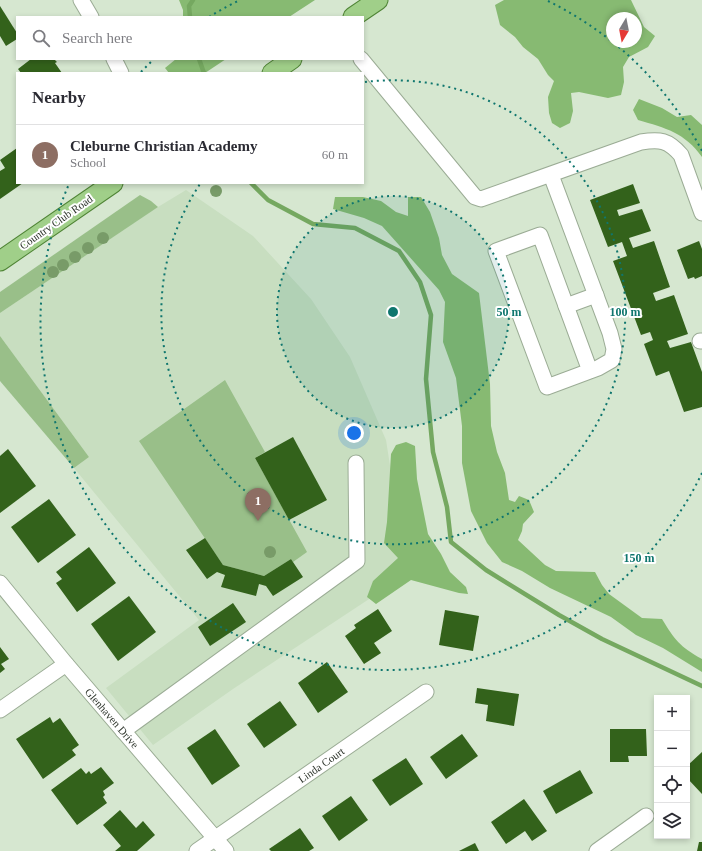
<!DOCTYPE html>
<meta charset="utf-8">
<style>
:root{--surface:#fff;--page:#f2f2f3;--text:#2b2b33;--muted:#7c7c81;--line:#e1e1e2;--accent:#4d8c2d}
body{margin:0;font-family:Georgia,serif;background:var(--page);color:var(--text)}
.controls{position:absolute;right:12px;bottom:12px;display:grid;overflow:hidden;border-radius:0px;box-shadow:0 2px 6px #0003}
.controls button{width:36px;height:36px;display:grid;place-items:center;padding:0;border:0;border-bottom:1px solid var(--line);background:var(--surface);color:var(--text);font:20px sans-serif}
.compass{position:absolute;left:606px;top:12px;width:36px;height:36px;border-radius:50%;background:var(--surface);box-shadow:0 2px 6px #0003;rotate:190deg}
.you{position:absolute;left:354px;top:433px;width:14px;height:14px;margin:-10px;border:3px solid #fff;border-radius:50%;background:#1a73e8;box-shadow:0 0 0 6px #1a73e833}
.badge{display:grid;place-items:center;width:26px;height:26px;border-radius:50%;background:var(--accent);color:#fff;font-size:13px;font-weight:700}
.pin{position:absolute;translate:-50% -33px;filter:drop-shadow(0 1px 2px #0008)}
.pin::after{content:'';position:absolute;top:21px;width:14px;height:12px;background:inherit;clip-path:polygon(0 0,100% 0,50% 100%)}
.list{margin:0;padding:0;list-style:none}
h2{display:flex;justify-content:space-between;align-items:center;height:52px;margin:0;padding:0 16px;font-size:17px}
h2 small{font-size:13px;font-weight:400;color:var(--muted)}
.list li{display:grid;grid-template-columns:26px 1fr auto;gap:12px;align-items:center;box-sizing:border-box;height:60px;padding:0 16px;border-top:1px solid var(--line)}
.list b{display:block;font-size:15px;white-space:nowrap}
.list p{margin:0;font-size:13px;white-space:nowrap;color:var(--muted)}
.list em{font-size:13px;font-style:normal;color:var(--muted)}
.icon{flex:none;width:22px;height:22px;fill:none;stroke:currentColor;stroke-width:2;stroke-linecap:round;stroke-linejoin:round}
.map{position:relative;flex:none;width:702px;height:851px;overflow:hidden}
.search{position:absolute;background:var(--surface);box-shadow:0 2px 6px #0003;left:16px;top:16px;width:348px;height:44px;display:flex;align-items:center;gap:10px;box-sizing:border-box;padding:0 14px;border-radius:0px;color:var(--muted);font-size:15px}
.panel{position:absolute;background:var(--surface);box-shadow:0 2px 6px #0003;left:16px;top:72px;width:348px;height:112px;border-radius:0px}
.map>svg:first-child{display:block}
.built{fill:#c8dec0}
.green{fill:#99bf89}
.forest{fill:#87ba72;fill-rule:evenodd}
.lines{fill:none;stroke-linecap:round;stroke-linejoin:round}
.stream{stroke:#75a860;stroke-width:4.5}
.building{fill:#33621b}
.minor-casing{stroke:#9bac95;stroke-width:17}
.major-casing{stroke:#4f8435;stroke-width:21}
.minor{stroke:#fff;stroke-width:15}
.major{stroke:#a0cf89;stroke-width:19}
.tree{fill:#789b68}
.ring{fill:none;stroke:#0f766e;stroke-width:2;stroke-dasharray:2 4}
.labels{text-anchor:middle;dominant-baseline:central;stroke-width:4;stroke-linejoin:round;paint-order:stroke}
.street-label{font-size:11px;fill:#2e352c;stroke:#fff}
.centre{fill:#0f766e;stroke:#fff;stroke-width:2}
.ring-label{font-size:12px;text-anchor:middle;font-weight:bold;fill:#0f766e;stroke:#fff;stroke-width:4;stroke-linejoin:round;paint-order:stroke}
</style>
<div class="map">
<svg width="702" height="851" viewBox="0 0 702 851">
<rect width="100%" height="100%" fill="#d6e7d0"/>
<path class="built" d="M186 190 253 236 311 299 350 357 386 440 407 574 233 689 153 745 106 688 199 620 74 468 89 457 0 336V313L153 210Z"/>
<g class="green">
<path d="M140 195 151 201 158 207 0 313V292Z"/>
<path d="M0 336 89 457 74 468 0 381Z"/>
<path d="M225 380 265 452 255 458 307 552 293 562 291 559 264 576 223 565 139 441Z"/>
</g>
<g class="forest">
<path d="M179 0H315L289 17H183V10Z"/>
<path d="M504 0H631L644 27 655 36 648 47 629 57 623 67 624 82 621 95 608 98 579 92 571 93 573 111 570 123 560 128 552 123 549 113 548 97 554 81 548 75 538 59 523 47 515 37 500 25 495 5ZM612 18H636V42H612Z"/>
<path d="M176 59H226L205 73H169L165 68Z"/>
<path d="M639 99 662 108 677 117 691 115 702 125V157C685 133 666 128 638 120L633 110Z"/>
<path d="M335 197H363L381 201 396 212 408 216V197H421L430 212 439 238 442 255 452 274 479 293 490 384 491 426 497 452 505 473 509 500 515 502 519 496 529 500 534 512 523 524 522 531 518 540 545 565 556 571 595 572 602 585 609 594 642 618 662 619C675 640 679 646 702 659V672L663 648 636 635 611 617 550 588 522 571 502 562 487 543 471 511 462 463V426L456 378 443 342 445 302 439 290 382 226 364 218 333 209Z"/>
<path d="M406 442 415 446 417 479 428 534 441 554 450 572 466 587 468 594 459 593 411 580 376 604 367 597 373 581 398 558 384 543 387 522 391 454 396 445Z"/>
</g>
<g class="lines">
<g class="stream">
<path d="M190 17 189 6 193 0"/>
<path d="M199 59 204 73"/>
<path d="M251 183 268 200 313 224 355 228 399 251 420 282 431 315 426 379 433 452 447 507 451 542 486 570 559 615 602 639 702 686"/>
</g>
</g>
<g class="building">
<path d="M0 6 17 33V39L6 46 0 36Z"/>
<path d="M31 59H54L57 62 55 63 62 73H21L18 69Z"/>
<path d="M17 148V183H23L0 199V171L5 168 0 160Z"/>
<path d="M633 184 640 203 617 210 619 216 642 209 651 231 629 238 633 248 654 241 670 287 653 293 656 301 674 295 688 334 667 341 670 348 691 342 702 372V407L684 412 669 371 656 376 644 344 653 340 650 332 641 335 613 261 627 256 622 242 608 247 590 200Z"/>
<path d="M699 241 702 249V276L695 279 694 277 688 279 677 250Z"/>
<path d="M293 437 327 500 289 520 255 458Z"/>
<path d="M8 449 36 486 0 513V456Z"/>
<path d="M49 499 76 535 38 563 11 527Z"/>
<path d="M205 538 223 565 264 576 291 559 303 577 273 596 266 586 259 584 256 596 221 587 225 575 217 572 207 579 186 550Z"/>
<path d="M89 547 116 583 77 612 56 583 62 579 56 572Z"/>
<path d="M129 596 156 632 118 661 91 624Z"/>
<path d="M233 603 246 622 210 646 198 627Z"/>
<path d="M378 609 392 631 374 643 381 653 364 664 345 636 356 628 354 625Z"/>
<path d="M445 610 479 616 473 651 439 645Z"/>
<path d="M0 647 9 659 1 664 5 669 0 673Z"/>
<path d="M327 662 348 692 318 713 298 683Z"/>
<path d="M477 688 519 694 514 726 486 721 488 705 475 703Z"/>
<path d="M280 701 297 725 264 748 247 724Z"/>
<path d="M50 717 53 723 60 718 79 745 72 750 76 755 43 779 16 739Z"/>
<path d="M215 729 240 766 212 785 187 748Z"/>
<path d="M610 729H646L647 756H628L629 762H610Z"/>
<path d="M462 734 478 756 446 779 430 757Z"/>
<path d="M702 752V794L687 778V766Z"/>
<path d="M406 758 423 784 390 806 372 780Z"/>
<path d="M101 767 114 783 103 791 105 795 103 797 107 803 77 825 51 790 81 768 86 774 89 771 91 774Z"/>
<path d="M580 770 593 793 556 814 543 791Z"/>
<path d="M351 796 368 820 339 841 322 816Z"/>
<path d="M524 799 547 831 532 841 525 831 506 844 491 822Z"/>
<path d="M120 810 136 828 143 821 155 835 137 851H115L121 846 103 825Z"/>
<path d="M300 828 314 848 309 851H271L269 849Z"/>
<path d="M699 842H702V851H697Z"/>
<path d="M475 843 479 851H459Z"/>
</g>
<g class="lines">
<g class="minor-casing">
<g id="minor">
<path d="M81 0 91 17"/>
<path d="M114 59 121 73"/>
<path d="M361 59 475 197 481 199 641 142C660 139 668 140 681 155L702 213"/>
<path d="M551 175 610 333 614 349 612 360 598 368 547 387 496 251 540 235 590 371"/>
<path d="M566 306 596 295"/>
<path d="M700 341H702"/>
<path d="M0 583 66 664 226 851"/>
<path d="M0 710 66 664"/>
<path d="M123 731 357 561 356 463"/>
<path d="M197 851 426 692"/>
<path d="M597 851 646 816"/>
</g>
</g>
<g class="major-casing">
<g id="major">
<path d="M353 17 378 0"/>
<path d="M272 73 292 59"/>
<path d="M0 261 113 183"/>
</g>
</g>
<use href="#minor" class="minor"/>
<use href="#major" class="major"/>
</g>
<g class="tree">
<circle cx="216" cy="191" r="6"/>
<circle cx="103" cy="238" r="6"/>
<circle cx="88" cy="248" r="6"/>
<circle cx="75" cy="257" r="6"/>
<circle cx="63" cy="265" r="6"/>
<circle cx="53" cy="272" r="6"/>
<circle cx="270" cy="552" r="6"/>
</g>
<circle cx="393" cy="312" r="116" fill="#0f766e" fill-opacity=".12"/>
<g class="ring">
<circle cx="393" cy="312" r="116"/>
<path d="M365 82A232 232 0 1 1 200 184"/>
<path d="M702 473A348 348 0 0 1 69 184M141 72A348 348 0 0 1 153 60M209 17A348 348 0 0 1 238 1M548 1A348 348 0 0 1 610 40M614 43A348 348 0 0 1 702 151"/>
</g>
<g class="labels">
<g class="street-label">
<text transform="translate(56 222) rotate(-35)">Country Club Road</text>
<text transform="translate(112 718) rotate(49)">Glenhaven Drive</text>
<text transform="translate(321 765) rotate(-35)">Linda Court</text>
</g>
</g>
<circle cx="393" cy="312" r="6" class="centre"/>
<g class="ring-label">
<text x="509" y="316">50 m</text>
<text x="625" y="316">100 m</text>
<text x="639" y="562">150 m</text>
</g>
</svg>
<div class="controls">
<button>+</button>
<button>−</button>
<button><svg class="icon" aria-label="locate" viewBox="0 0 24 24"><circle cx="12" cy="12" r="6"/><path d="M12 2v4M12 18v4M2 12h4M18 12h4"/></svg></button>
<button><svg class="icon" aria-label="layers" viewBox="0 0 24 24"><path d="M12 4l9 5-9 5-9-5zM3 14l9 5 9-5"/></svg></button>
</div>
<svg class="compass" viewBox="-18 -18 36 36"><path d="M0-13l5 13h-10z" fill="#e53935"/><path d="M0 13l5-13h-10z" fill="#7c7c81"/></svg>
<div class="you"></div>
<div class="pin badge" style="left:258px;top:521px;background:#8d6e63">1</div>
<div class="search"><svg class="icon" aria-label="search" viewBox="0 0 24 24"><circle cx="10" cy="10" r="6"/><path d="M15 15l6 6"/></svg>Search here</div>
<section class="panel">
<h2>Nearby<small></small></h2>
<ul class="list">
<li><span class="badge" style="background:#8d6e63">1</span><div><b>Cleburne Christian Academy</b><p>School</p></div><em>60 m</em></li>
</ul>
</section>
</div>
